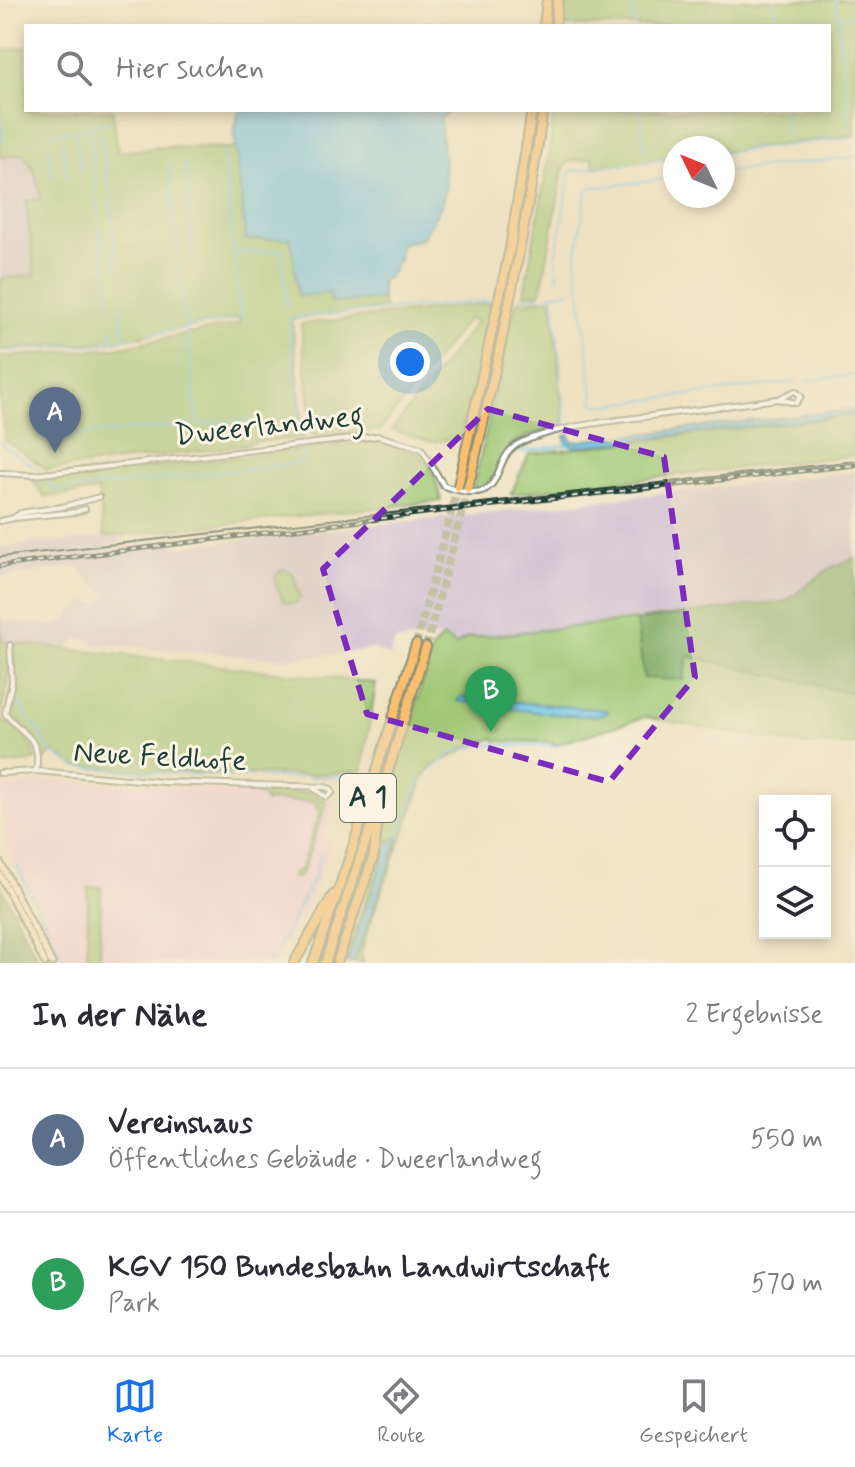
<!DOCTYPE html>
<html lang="de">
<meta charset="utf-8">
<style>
:root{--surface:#fff;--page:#f2f2f3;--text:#2b2b33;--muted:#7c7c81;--line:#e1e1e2;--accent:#1a73e8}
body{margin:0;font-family:Mynerve,sans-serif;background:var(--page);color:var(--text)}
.controls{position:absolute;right:24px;bottom:24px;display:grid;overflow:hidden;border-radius:0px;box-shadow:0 4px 12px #0003}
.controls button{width:72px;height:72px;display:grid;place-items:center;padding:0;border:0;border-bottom:2px solid var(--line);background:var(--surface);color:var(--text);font:40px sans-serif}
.compass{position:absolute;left:663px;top:136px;width:72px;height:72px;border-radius:50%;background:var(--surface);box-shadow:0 4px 12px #0003;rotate:313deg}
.you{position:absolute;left:410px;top:362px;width:28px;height:28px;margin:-20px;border:6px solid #fff;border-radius:50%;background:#1a73e8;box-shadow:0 0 0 12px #1a73e833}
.badge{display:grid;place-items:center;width:52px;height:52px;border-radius:50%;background:var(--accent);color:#fff;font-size:26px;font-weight:700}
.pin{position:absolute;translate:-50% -66px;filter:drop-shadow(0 2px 4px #0008)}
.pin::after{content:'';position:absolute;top:42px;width:28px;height:24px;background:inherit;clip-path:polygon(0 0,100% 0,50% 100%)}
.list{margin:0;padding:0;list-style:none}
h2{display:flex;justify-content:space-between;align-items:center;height:104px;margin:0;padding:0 32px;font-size:34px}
h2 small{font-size:26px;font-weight:400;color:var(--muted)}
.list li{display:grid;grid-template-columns:52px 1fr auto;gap:24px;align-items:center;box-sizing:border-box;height:144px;padding:0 32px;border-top:2px solid var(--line)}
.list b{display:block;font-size:30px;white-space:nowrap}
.list p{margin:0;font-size:26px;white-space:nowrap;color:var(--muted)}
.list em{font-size:26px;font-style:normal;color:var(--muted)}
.icon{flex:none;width:44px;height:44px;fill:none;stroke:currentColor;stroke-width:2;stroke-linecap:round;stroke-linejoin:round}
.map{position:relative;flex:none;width:855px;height:963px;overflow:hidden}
.search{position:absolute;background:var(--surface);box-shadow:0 4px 12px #0003;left:24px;right:24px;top:24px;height:88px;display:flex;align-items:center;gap:20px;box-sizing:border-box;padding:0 28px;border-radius:0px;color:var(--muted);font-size:30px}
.sheet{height:392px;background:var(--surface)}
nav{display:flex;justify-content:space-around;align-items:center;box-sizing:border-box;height:112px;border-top:2px solid var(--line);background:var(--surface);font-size:22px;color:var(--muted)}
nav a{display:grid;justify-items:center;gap:4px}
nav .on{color:var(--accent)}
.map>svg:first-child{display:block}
.built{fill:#f3cfe0}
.industrial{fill:#cfbdcf}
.green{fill:#9cc672;stroke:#5e8253;stroke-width:2}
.forest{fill:#7dab64;stroke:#4e744c;stroke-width:2}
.water{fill:#6bc2e8;stroke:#45808e;stroke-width:2}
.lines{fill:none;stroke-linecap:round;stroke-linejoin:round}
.stream{stroke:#6bc2e8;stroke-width:2}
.highway-tunnel{stroke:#c5c1a6;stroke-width:8;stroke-dasharray:8 4;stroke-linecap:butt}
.street-casing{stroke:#87907b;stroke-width:8}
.secondary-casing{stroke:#87907b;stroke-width:9}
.highway-casing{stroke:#87907b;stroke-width:12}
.street{stroke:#fff;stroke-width:4}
.secondary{stroke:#fde5c5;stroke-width:5}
.highway{stroke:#fabe6d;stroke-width:8}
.tram{stroke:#1f3d34;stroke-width:2}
.rail-casing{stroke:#1f3d34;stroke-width:5}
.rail{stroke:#fcf5e5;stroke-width:2;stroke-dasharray:6;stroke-linecap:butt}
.marked{fill:none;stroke:#7b2cbf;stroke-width:6;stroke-dasharray:16 10;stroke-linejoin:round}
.labels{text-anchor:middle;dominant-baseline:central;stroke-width:6;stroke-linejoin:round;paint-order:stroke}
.shield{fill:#fcf5e5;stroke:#617469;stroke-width:2}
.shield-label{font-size:28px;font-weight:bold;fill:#1f3d34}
.street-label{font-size:30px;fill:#1f3d34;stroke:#fcf5e5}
</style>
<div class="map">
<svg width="855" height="963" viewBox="0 0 855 963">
<rect width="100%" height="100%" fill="#fcf5e5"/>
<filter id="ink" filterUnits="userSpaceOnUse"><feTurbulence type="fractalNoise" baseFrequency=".0125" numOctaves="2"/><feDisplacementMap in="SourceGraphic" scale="16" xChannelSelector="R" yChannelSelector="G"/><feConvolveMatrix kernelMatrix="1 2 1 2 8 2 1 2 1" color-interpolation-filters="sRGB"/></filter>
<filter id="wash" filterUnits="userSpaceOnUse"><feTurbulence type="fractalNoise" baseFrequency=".006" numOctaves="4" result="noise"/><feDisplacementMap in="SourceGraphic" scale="32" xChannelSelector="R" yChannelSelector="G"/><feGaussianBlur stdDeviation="1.8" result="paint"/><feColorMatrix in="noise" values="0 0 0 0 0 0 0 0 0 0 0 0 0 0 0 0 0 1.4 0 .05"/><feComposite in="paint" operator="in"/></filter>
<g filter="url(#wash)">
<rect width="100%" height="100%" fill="#efe2c2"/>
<path class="built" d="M43 781 144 784 218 790H309L326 802 337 797 323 838 331 844 313 895 274 963H63L11 856 6 838 0 797 4 788Z"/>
<g class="industrial">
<path d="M22 154 27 158 39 182 41 199 26 202 35 275 0 279V157Z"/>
<path d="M855 472V558L830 568 786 601 467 638 456 645 443 637 395 641 390 656 374 649 287 659 93 644 89 640 77 639 67 648 3 642 0 620 57 626 64 621 78 605 82 602 100 604 107 594 92 584 78 567 0 577V565L172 542 176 547Z"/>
<path d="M120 537V543L105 545V549L0 563V547Z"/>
</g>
<g class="green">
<path d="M567 0H855V135L723 152V148H675V158L594 168 593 158 568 162 563 170 541 293 524 294 549 155 554 110H829V26H564Z"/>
<path d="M26 47V110H113L118 152 165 147 237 148 246 239 292 237 331 293 332 303 382 299 384 308 292 319 304 438 253 442 247 445 47 470 5 440 0 404V357L115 348 240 324 238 318 114 341 0 350V279L35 275 26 201 41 199C39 183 35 165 22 154L0 157V51Z"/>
<path d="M552 298 564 426 524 437 512 443 495 475 482 489H473L516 302Z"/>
<path d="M491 303 489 324 460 438 431 442 392 430 477 321 469 318 380 430 313 438 301 324Z"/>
<path d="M855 415V455L511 494 529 454Z"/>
<path d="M382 440C422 451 432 458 441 501L104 537 98 491 44 497 32 479 56 478Z"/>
<path d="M284 569 293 573 301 598 294 604 284 602 275 582 276 575Z"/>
<path d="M0 619 3 642 10 643 7 688 0 719C17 729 35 738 35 760L31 762 0 765Z"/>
<path d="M636 620 644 678 688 656 855 694V745H801L645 717 552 746 553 742 496 741 495 738 461 749 462 752 432 766 426 773 368 929 361 954 363 963H344L382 851 380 831 432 648 443 637 456 645 467 638Z"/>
<path d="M14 643 376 683 362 771 311 775 157 772 75 766 53 751 46 759 31 734 8 711 14 684Z"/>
<path d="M253 791 312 793 327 802 302 873 297 878H293L292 873 301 869 315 825 318 824V805L315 802 267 801 266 803 262 796 253 793Z"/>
<path d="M88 887H101L100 961H88L87 963Z"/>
</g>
<g class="forest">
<path d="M855 558V694L689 656 683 680 644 678 636 620 786 601 830 568Z"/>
<path d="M0 884 35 954 39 963H1Z"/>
</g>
<g class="water">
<path d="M239 110H450L440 119 446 186 441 206 422 239 400 244 399 261 396 263 393 272 389 273V277L381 281 382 299 331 303 330 293 298 296 291 238 246 240 234 133Z"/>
<path d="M855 409V414L573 447 566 442 565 436 569 434 572 442Z"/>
<path d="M460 697 606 710 608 712C593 724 482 704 457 701Z"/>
<path d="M396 837 399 838 353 963H347L386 852 380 847 384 841 392 842Z"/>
</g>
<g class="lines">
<g class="stream">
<path d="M631 0 634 26"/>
<path d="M773 0 776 26"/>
<path d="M836 0 849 129"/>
<path d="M840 16 855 15"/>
<path d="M775 22 827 20"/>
<path d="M0 64 2 63"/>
<path d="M783 110 785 136"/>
<path d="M641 111 645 152"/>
<path d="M0 118 3 140"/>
<path d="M101 132 109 190"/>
<path d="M89 134 96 191"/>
<path d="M50 135 111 121"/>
<path d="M76 136 82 171"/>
<path d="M62 140 68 176"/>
<path d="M48 144 53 176"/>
<path d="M223 150 241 321"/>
<path d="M723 153 855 137"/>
<path d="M185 163 188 186"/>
<path d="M169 164 178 254"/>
<path d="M723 172 855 157"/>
<path d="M675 178 590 188 586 193 576 259 594 403 598 406 795 382"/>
<path d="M188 189 191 220"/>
<path d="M110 194 112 221"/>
<path d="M97 199 100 221"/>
<path d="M191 224 193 254"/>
<path d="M113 225 117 268"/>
<path d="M100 227 106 269"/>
<path d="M236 253 281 250 287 307"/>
<path d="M179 263 184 304"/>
<path d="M107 275 109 303"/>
<path d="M558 278 556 257 570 171 675 158"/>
<path d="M553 294 562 380"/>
<path d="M547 295 571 291"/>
<path d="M519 298 540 296"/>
<path d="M184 307 187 326"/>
<path d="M121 308 124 339"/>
<path d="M111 328 112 339"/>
<path d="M187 331 192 376"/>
<path d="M148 334 235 320"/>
<path d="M4 351 99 344 136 337"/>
<path d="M192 381 197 418"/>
<path d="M806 381 855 375"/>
<path d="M563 394 566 425"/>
<path d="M40 438 249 420"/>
<path d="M302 439 289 318 492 300"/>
<path d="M0 441 5 447 41 471"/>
<path d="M520 452 568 445"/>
<path d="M47 478 53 489 64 490 299 463 304 458 303 448"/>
<path d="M15 697 28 718"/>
<path d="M33 723 40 731 44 742 50 751 75 767 201 775"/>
<path d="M429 771 453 753 482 745 558 746"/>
<path d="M206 775 253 776"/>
<path d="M258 777 301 778"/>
<path d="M308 778 342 776 344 780"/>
<path d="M397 837 421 779"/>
<path d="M17 866 51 934"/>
<path d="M52 937 65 963"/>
<path d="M277 949 313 880 321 855"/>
<path d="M268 963 272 957"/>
</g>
</g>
</g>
<g filter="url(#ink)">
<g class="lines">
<g class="highway-tunnel">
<path d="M416 644 458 486"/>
<path d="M426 647 468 488"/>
</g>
<g class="street-casing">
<g id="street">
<path d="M0 473 33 475 378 436 421 448 444 486C513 510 486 457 522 442 560 426 603 422 643 417 688 411 733 405 778 399L795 391 801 396 796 403 778 399"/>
<path d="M14 518 76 512 85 509"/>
<path d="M0 521 14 518 20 513 62 507 99 497"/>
<path d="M10 645 12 682 5 713C22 736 42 735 36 771"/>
<path d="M0 773 36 771 163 782 325 787 331 789 332 793 326 797 312 787"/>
</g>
</g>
<g class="secondary-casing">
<g id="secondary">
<path d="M0 862 52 963"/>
<path d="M0 875 45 963"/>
</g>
</g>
<g class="highway-casing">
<g id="highway">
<path d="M544 26 547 0"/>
<path d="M555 26 558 0"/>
<path d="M458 486 510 248 532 110"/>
<path d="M468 488C498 363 525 237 543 110"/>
<path d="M294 963 333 895"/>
<path d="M313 963 351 853 416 644"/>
<path d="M325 963 376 811 426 647"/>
<path d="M337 963 374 855 378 814"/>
</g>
</g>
<use href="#street" class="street"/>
<use href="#secondary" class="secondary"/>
<use href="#highway" class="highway"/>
<path class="tram" d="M0 557 855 461"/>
<g class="rail-casing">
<path id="rail" d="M0 566 441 511 855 465"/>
</g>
<use href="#rail" class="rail"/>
</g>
</g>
<path d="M0 0H855V963H0ZM488 409 664 457 695 677 609 782 367 714 323 569Z" fill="#efe2c2" fill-opacity=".55" fill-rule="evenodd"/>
<path class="marked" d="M488 409 664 457 695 677 609 782 367 714 323 569Z"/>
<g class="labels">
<rect class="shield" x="340" y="774" width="56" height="48" rx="6"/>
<g class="shield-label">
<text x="368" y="798">A 1</text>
</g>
<g class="street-label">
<text transform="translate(269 426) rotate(-6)">Dweerlandweg</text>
<text transform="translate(160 757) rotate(3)">Neue Feldhofe</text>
</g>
</g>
</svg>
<div class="controls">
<button><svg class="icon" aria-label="locate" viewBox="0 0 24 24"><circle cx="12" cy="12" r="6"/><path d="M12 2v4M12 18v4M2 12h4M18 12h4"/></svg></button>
<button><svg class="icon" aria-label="layers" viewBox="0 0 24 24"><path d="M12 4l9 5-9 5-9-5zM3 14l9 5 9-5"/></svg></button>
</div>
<svg class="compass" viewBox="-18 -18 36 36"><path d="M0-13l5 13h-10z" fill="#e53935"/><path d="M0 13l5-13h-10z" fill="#7c7c81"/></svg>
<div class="you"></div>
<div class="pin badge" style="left:55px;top:453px;background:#5c6f8a">A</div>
<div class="pin badge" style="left:491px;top:732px;background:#2e9e5b">B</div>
<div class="search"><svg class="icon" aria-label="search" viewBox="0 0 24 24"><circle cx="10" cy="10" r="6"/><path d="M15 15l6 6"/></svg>Hier suchen</div>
</div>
<section class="sheet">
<h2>In der Nähe<small>2 Ergebnisse</small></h2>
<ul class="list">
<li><span class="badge" style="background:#5c6f8a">A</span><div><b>Vereinshaus</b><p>Öffentliches Gebäude · Dweerlandweg</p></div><em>550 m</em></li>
<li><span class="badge" style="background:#2e9e5b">B</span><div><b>KGV 150 Bundesbahn Landwirtschaft</b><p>Park</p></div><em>570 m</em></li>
</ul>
</section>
<nav>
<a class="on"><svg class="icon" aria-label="map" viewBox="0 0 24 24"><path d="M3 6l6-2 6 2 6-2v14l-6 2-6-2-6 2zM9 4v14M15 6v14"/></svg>Karte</a>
<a><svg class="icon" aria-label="directions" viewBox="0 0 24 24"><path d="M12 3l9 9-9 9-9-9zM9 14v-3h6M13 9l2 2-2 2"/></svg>Route</a>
<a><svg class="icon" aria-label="saved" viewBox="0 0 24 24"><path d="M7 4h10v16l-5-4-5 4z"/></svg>Gespeichert</a>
</nav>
